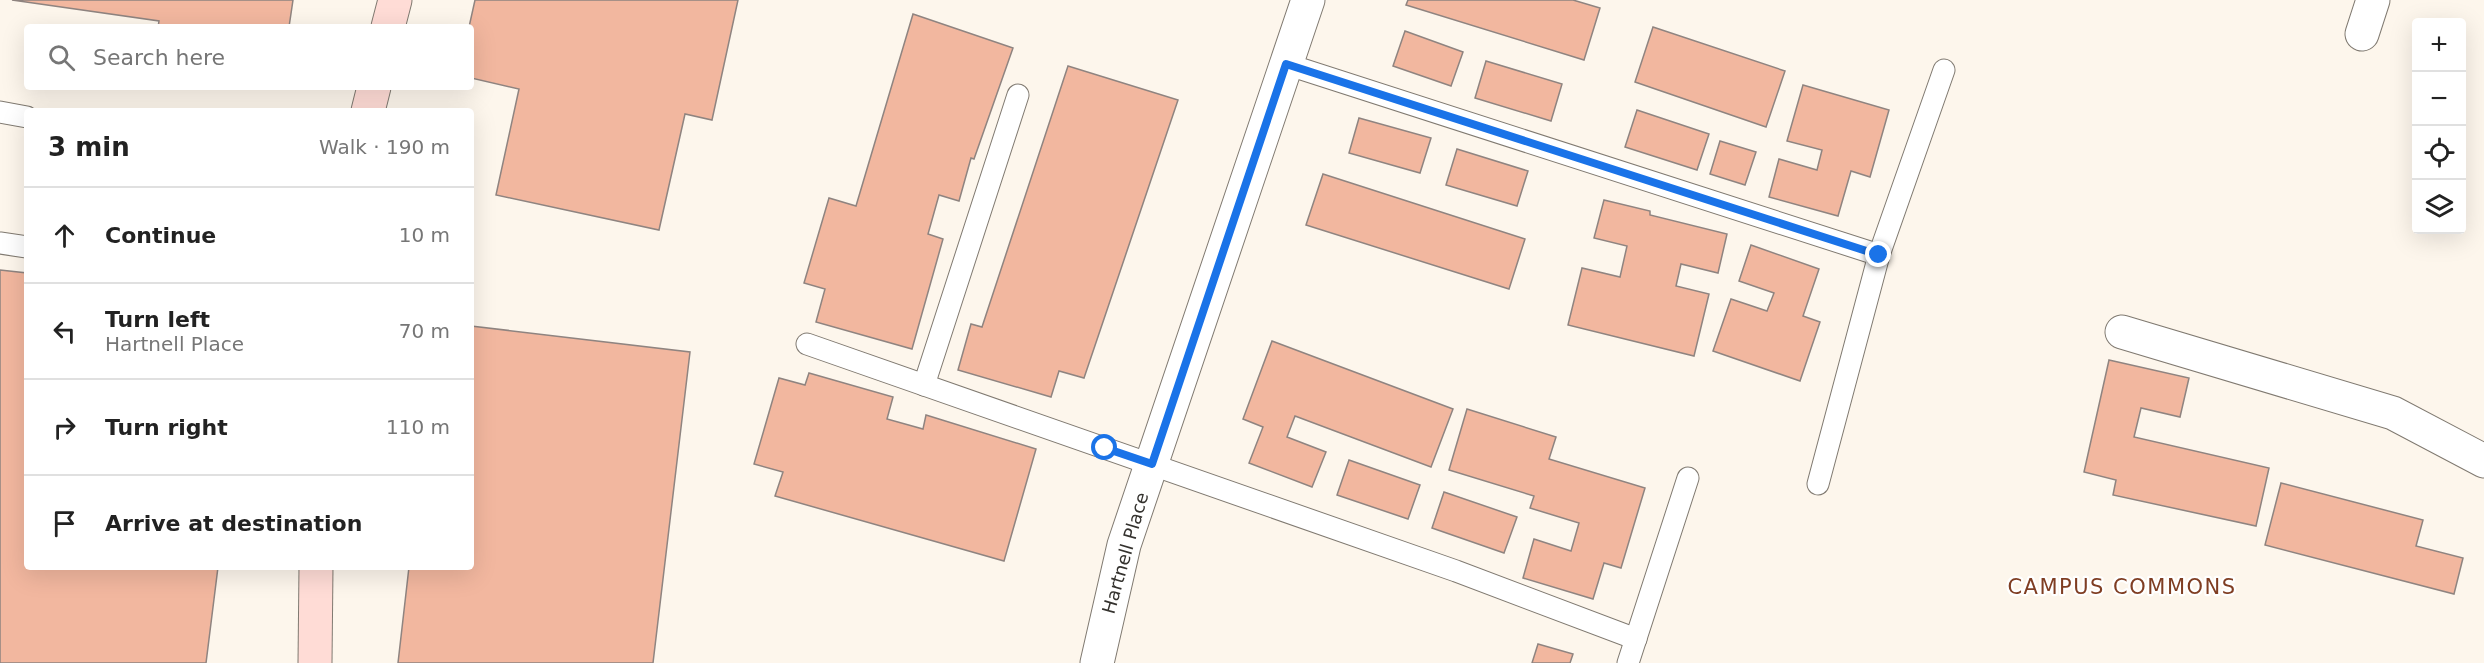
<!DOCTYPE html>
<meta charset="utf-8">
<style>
:root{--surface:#fff;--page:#f2f2f2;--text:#222;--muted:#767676;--line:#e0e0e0}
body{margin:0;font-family:"DejaVu Sans",sans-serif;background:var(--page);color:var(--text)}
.controls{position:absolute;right:18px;top:18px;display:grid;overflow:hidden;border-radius:6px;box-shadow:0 6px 24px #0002}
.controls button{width:54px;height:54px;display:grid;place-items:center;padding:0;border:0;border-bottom:2px solid var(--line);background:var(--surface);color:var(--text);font:30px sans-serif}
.stop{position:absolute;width:18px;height:18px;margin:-14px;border:4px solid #1a73e8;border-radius:50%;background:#fff}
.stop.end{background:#1a73e8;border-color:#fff;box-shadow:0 2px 6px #0008}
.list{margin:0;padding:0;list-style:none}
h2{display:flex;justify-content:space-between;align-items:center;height:78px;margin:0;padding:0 24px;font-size:26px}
h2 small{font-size:20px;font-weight:400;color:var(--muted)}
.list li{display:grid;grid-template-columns:39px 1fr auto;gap:18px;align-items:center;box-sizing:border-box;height:96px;padding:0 24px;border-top:2px solid var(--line)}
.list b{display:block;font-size:22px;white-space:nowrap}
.list p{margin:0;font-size:20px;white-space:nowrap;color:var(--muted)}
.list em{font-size:20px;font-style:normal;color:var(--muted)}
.icon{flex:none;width:33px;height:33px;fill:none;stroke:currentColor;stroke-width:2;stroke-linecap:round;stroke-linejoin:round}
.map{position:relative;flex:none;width:2484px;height:663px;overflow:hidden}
.search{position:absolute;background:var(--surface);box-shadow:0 6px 24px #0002;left:24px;top:24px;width:450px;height:66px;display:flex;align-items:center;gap:15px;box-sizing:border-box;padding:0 21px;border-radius:6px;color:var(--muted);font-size:22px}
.panel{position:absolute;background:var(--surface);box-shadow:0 6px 24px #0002;left:24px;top:108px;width:450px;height:462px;border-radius:6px}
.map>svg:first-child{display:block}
.building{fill:#f2b79f;stroke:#8f8480;stroke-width:1.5}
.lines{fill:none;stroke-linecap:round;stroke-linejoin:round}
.lane-casing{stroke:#807a71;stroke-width:23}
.street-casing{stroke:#807a71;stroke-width:35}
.secondary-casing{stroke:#807a71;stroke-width:35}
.lane{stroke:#fff;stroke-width:21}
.street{stroke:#fff;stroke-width:33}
.secondary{stroke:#ffdcd6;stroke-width:33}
.route{stroke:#1a73e8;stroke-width:8}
.labels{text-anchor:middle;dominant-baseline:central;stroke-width:4.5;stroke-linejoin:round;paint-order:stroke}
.street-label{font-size:18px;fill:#34322e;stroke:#fff}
.quarter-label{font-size:21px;letter-spacing:1.5px;fill:#7f3d22;stroke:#fff}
</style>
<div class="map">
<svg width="2484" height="663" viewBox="0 0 2484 663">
<rect width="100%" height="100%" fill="#fdf6ec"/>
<g class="building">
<path d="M12 0H293L289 27H158L159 21Z"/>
<path d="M475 0H738L712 120 685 114 659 230 496 195 519 89 471 78V27H469Z"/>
<path d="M1408 0H1573L1600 8 1584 60 1406 5Z"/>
<path d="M913 14 1013 48 974 159 971 158 959 201 939 195 928 234 943 239 912 349 816 322 825 289 804 283 829 198 856 206Z"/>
<path d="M1653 27 1785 71 1766 127 1635 82Z"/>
<path d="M1405 31 1463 52 1451 86 1393 66Z"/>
<path d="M1486 61 1562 84 1551 121 1475 98Z"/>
<path d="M1068 66 1178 100 1084 378 1059 371 1051 397 958 370 971 324 982 327Z"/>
<path d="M1803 85 1889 110 1870 177 1851 171 1838 216 1769 197 1779 159 1817 170 1822 150 1787 141Z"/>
<path d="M1637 110 1709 134 1697 170 1625 147Z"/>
<path d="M1359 118 1431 138 1420 173 1349 153Z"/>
<path d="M1720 141 1756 152 1745 185 1710 174Z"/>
<path d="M1457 149 1528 171 1517 206 1446 185Z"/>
<path d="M1323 174 1525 239 1509 289 1306 225Z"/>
<path d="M1604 200 1650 211V215L1727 234 1718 273 1681 264 1676 286 1709 294 1694 356 1568 325 1582 268 1620 277 1627 246 1594 238Z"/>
<path d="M1751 245 1819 269 1803 316 1820 322 1800 381 1713 351 1731 299 1767 311 1774 293 1739 281Z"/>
<path d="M0 270 27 273V567H218L206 663H0Z"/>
<path d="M471 326 690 352 653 663H398L409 567H471Z"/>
<path d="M1272 341 1453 409 1431 467 1295 416 1287 437 1326 452 1312 487 1249 463 1263 427 1243 419Z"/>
<path d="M2109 360 2189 378 2180 417 2141 408 2134 437 2269 468 2256 526 2113 495 2116 480 2084 472Z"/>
<path d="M809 373 893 397 887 419 923 429 926 415 1036 449 1004 561 775 496 783 472 754 464 779 378 805 385Z"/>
<path d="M1467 409 1556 437 1549 459 1645 488 1621 568 1604 563 1593 599 1523 578 1534 539 1571 551 1579 523 1530 508 1534 496 1449 470Z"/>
<path d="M1349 460 1420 485 1408 519 1337 495Z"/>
<path d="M2281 483 2423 520 2416 546 2463 558 2454 594 2265 545Z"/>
<path d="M1444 492 1517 517 1504 553 1432 528Z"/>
<path d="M1538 644 1573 654 1570 663H1532Z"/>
</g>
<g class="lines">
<g class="lane-casing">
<g id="lane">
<path d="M1286 64 1879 255"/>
<path d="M0 112 27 117"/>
<path d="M0 243 27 247"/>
<path d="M807 344 1456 571 1636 639"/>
<path d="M924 385 1018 95"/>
<path d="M1818 484 1879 255 1944 70"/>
<path d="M1628 663 1688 478"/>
</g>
</g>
<g class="street-casing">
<g id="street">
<path d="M2362 34 2373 0"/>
<path d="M2122 332 2393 413 2484 461"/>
<path d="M1097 663 1124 545 1308 0"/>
</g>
</g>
<g class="secondary-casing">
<g id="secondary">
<path d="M388 27 395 0"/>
<path d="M368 111 374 87"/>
<path d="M315 663 316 567"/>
</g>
</g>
<use href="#lane" class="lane"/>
<use href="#street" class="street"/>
<use href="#secondary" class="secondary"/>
</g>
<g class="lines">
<path class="route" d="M1105 448 1152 464 1286 64 1879 255"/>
</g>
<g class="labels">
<g class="street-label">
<text transform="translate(1125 553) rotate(-74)">Hartnell Place</text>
</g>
<g class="quarter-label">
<text x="2122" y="587">CAMPUS COMMONS</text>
</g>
</g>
</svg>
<div class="controls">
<button>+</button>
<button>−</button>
<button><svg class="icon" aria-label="locate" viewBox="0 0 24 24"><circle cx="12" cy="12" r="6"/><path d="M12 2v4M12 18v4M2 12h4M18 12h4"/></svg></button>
<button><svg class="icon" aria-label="layers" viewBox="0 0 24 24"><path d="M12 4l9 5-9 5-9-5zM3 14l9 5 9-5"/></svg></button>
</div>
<div class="stop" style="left:1105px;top:448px"></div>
<div class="stop end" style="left:1879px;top:255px"></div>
<div class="search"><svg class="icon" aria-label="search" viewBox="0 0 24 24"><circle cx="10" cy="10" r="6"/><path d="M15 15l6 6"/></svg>Search here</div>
<section class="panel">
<h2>3 min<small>Walk · 190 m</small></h2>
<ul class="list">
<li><svg class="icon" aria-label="ahead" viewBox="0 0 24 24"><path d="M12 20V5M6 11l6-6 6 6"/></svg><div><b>Continue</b></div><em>10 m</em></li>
<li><svg class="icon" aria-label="left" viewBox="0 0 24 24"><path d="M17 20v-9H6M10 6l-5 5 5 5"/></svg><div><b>Turn left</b><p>Hartnell Place</p></div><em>70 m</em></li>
<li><svg class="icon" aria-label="right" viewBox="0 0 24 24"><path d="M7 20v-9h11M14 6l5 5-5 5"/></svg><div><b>Turn right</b></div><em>110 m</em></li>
<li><svg class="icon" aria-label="arrive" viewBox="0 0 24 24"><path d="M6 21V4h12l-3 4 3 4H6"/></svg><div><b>Arrive at destination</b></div></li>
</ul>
</section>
</div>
